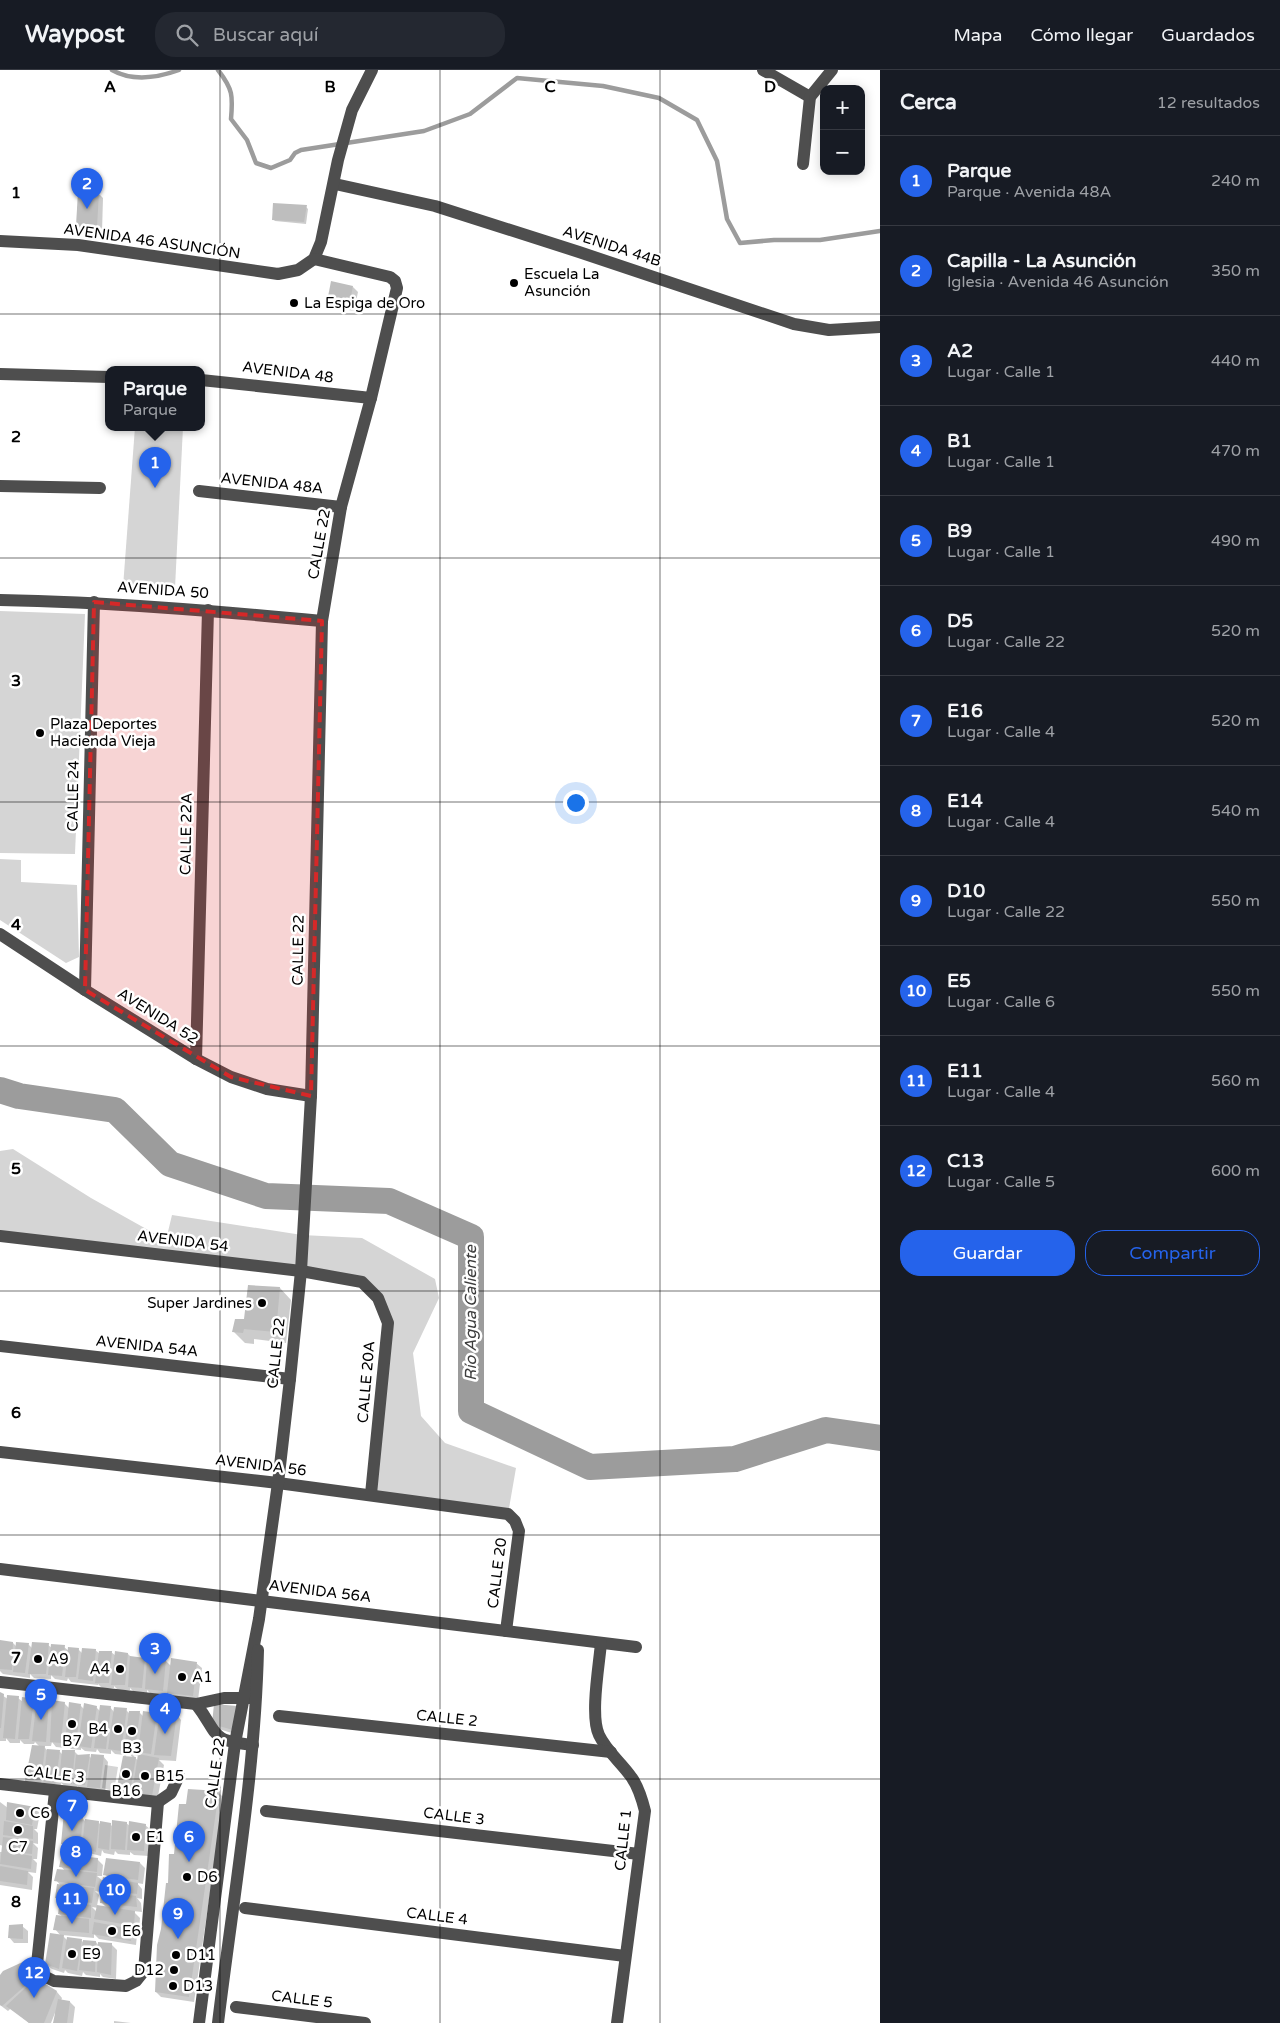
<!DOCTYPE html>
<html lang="es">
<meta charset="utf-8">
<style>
:root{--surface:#171b24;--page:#242831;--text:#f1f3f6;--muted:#9ea1a6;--line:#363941;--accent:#2563eb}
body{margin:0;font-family:"Varela Round",sans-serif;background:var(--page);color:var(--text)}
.controls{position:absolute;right:15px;top:15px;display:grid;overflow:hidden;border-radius:10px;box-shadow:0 2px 12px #0003}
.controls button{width:45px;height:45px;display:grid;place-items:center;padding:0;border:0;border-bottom:1px solid var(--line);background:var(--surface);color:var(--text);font:25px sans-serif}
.you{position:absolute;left:575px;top:732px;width:18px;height:18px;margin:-12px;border:4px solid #fff;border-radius:50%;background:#1a73e8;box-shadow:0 0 0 8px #1a73e833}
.badge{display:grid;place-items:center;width:32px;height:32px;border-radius:50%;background:var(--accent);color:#fff;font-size:16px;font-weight:700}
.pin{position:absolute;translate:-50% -41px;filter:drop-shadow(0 1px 2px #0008)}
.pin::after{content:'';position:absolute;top:26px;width:18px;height:15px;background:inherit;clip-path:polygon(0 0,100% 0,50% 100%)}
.popup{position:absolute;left:105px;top:296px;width:100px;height:65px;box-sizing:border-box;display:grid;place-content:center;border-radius:10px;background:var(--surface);filter:drop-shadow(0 1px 4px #0005);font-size:16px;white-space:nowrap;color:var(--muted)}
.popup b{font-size:19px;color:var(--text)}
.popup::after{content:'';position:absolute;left:50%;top:100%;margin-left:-10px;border:10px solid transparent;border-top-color:var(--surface)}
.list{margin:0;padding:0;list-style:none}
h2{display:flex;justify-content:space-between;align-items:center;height:65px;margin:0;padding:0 20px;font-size:21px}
h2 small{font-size:16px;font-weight:400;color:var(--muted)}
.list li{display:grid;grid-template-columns:32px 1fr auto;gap:15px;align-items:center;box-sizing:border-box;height:90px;padding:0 20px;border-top:1px solid var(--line)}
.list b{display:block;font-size:19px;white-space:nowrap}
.list p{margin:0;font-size:16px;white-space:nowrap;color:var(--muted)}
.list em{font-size:16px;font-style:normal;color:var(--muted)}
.actions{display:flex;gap:10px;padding:15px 20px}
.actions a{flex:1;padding:11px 0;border:1px solid var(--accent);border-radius:20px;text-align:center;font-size:18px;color:var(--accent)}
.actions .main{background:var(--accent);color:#fff}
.icon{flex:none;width:28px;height:28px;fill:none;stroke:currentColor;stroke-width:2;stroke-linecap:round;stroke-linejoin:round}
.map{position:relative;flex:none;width:880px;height:1953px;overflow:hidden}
header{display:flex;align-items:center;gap:30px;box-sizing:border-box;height:70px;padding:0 25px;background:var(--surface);border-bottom:1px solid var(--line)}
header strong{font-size:24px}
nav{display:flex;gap:28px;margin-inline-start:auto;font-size:18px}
.search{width:350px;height:45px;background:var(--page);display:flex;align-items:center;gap:12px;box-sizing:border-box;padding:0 18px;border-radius:20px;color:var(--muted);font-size:19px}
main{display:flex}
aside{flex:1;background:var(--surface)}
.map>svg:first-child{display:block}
.green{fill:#d5d5d5}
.shadow{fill:#0003;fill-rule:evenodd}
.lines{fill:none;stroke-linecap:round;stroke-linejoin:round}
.stream{stroke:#9c9c9c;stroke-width:4.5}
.river{stroke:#9c9c9c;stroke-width:26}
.building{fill:#bebebe}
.minor{stroke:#4e4e4e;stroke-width:12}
.marked{fill:#d62828;fill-opacity:0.2;stroke:#d62828;stroke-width:4;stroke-dasharray:10 6;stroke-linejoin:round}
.grid{fill:none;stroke:#000;stroke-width:1;stroke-opacity:0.55}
.poi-dot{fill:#000;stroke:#fff;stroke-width:2}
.labels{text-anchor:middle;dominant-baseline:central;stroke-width:5;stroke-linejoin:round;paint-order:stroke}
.street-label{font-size:15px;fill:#000;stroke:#fff}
.poi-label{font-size:15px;fill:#000;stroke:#fff;text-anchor:start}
.water-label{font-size:16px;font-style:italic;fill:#3d3d3d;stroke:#fff}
.grid-label{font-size:16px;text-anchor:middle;font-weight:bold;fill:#000;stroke:#fff;stroke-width:5;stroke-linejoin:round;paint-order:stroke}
</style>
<header>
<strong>Waypost</strong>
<div class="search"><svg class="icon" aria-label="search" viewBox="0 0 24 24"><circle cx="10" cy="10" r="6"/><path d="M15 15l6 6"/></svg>Buscar aquí</div>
<nav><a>Mapa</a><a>Cómo llegar</a><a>Guardados</a></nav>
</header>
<main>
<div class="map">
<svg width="880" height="1953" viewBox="0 0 880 1953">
<rect width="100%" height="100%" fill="#fff"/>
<g class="green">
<path d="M135 357H183L175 518 123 517Z"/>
<path d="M0 541 85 544 75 784 0 783Z"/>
<path d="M0 789 21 790V812L77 815 79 887 66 893 0 850Z"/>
<path d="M13 1079 91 1128 166 1170 172 1145 302 1165 362 1168 435 1209 439 1228 413 1283 421 1346 445 1373 516 1398 508 1444 371 1424 388 1253 362 1212 0 1166V1081Z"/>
<path d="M105 1695 118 1697 114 1721 102 1718Z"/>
</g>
<g class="shadow">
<path d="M98 123 103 128 102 162 83 161 77 156Z"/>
<path d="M306 137 308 139 306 154 275 151 273 149Z"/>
<path d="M353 217 358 222 354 241 333 237 328 231Z"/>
<path d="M280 1218 291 1230 286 1273 254 1269V1274L245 1273 234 1262Z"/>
<path d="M13 1573 17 1577 29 1575 32 1578 48 1575 52 1578 64 1577 69 1581 78 1579 83 1584 95 1580 100 1584 111 1582 116 1586 128 1584 132 1588 144 1589 148 1593 166 1591 171 1596 196 1593 202 1598 198 1630 174 1628 168 1622V1625L151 1624 147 1620V1623L134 1622 130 1618V1620H118L114 1616V1618H102L98 1614V1615L71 1612 68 1608 67 1611 55 1609 51 1605V1609L34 1608 30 1604V1608L3 1604 0 1601V1575Z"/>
<path d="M0 1624 8 1629 18 1628 23 1632 34 1630 38 1634 49 1631 53 1636 64 1633 69 1638 80 1635 85 1640 96 1637 101 1642 110 1637 114 1642 126 1640 130 1644 139 1642 144 1647 157 1644 160 1647 176 1644 181 1650 176 1691 159 1690 164 1695 157 1731 118 1721 124 1685 115 1684 111 1680V1684L100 1683 97 1679 96 1682 85 1681 81 1678V1680L71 1679 66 1674V1678L56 1677 52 1672 51 1676H43L47 1680 59 1681 63 1685V1681L75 1682 79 1686H89L92 1689 103 1686 108 1692 105 1723 80 1719 77 1716V1718L66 1717 61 1713 60 1722 32 1716 40 1677 35 1672 34 1674H24L20 1670V1673H10L6 1668V1671H0ZM127 1681 133 1688 126 1687ZM133 1685 139 1686 138 1691Z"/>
<path d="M242 1642 238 1665 219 1659 213 1654Z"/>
<path d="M218 1722 224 1728 194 1932 161 1927 156 1922 169 1815 188 1736Z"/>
<path d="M0 1732 8 1738H35L40 1743 37 1759H34L38 1763V1774L33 1773 38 1778 37 1789H33L37 1793 36 1803 28 1802 33 1807 32 1820 0 1815V1797L2 1798 0 1796V1782H3V1776L0 1775Z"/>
<path d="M83 1749 86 1752H98L101 1755 110 1754 113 1757 126 1753 130 1756 145 1755 151 1760 149 1786 134 1785 130 1782V1785L118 1784 115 1781 114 1785 104 1783 102 1780 101 1786 89 1783 86 1780 85 1782 68 1779 62 1773Z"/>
<path d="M98 1790 103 1795 102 1806H97L103 1811 110 1809 105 1804 140 1793 145 1798 143 1814 137 1813 142 1819V1829L137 1828 141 1833 142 1842 133 1841 140 1848 139 1861 131 1860 137 1865 136 1875 99 1869 94 1864V1868L62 1865 67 1870H81L84 1873 96 1872 99 1876 111 1874 117 1880 116 1909 103 1907 100 1904V1907L86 1905 83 1902 82 1906 68 1903 65 1900 64 1903 52 1899 46 1894 61 1866 55 1859 63 1847 59 1844 61 1832 57 1828 61 1816 56 1810 65 1801 61 1796ZM100 1816 107 1823 101 1832 107 1838 97 1836 99 1825 95 1821 100 1822ZM92 1837 98 1838 97 1842Z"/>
<path d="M22 1856 28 1861V1873H14L9 1867Z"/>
<path d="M27 1891 32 1897 38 1911 57 1922 62 1928 61 1931 70 1932 75 1937 73 1953H55V1943L51 1953H29L11 1938 8 1941 0 1935V1907Z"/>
<path d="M114 1951 131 1953H114Z"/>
</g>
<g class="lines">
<g class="stream">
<path d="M112 0C133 12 157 8 179 0"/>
<path d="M218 0C233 19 233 26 231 49L247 70 256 93 271 98 290 90 295 83 301 80 424 61 470 44 517 8 603 16 659 28 697 50 717 91 727 149 740 173 774 170H820L880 161"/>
</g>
<path class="river" d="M0 1020 19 1026 115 1040 170 1094 266 1126 389 1131 471 1167V1341L590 1397 735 1389 826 1360 880 1368"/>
</g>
<g class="building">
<path d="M78 121 99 122 97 157 76 156Z"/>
<path d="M273 133 307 135 304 152 272 150Z"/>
<path d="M331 211 353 216 349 236 327 232Z"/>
<path d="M248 1215 280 1217 276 1262 244 1259 243 1263 232 1262 235 1249H244Z"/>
<path d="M0 1570 13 1572 12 1600 0 1599Z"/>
<path d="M16 1572 29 1573 25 1603 13 1602Z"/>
<path d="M32 1572 49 1573 46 1604H28Z"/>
<path d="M51 1574 65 1575 62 1606 48 1605Z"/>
<path d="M68 1577 79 1578 76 1607H65Z"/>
<path d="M82 1578 96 1579 93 1611 78 1609Z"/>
<path d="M99 1581H112L109 1613H95Z"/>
<path d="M115 1581 128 1583 125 1615H111Z"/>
<path d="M130 1586 145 1588 142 1618 128 1617Z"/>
<path d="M147 1588 166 1589 163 1621 145 1619Z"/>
<path d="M171 1588 197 1592 193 1626 167 1623Z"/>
<path d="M0 1622 4 1624 1 1658H0Z"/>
<path d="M7 1625 19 1626 15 1669 3 1668Z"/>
<path d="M22 1627 34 1629 29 1669H18Z"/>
<path d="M37 1628 49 1630 46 1672 32 1671Z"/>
<path d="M52 1630 65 1632 61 1673 50 1672Z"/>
<path d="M69 1632 81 1634 76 1675 65 1674Z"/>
<path d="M84 1633 97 1636 91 1678 78 1676Z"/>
<path d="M214 1634 237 1636 233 1660 212 1654Z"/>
<path d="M100 1635 111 1636 106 1679 94 1678Z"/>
<path d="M114 1637 127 1638 121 1681 108 1679Z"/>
<path d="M129 1641H140L135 1681 124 1680Z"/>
<path d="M143 1641 157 1643 151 1684 138 1682Z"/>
<path d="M160 1641 177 1643 171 1686 154 1685Z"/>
<path d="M32 1675 45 1676 41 1714 25 1711Z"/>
<path d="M47 1679 60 1680 55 1717 43 1716Z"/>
<path d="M62 1680H75L72 1714 59 1712Z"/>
<path d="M90 1684 85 1715 73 1714 76 1685Z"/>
<path d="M91 1684 104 1685 100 1718 87 1717Z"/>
<path d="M138 1684 159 1688 152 1726 132 1724Z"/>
<path d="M123 1686 136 1687 130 1722H116Z"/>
<path d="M188 1719 219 1721 189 1927 155 1922 157 1875 161 1859 166 1813H168L169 1784H174L179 1734H186Z"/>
<path d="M7 1732 35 1737 32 1755 6 1750Z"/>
<path d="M64 1742 83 1747 80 1778 61 1774Z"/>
<path d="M85 1749 99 1751 96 1782 82 1778Z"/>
<path d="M112 1750 127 1752 125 1780 111 1779Z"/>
<path d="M4 1751 33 1756V1769L3 1765Z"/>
<path d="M100 1751 111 1753 109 1780 98 1778Z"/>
<path d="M129 1751 146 1754 144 1781 127 1780Z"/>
<path d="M3 1767 33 1771 32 1784 4 1781 32 1786 31 1799 0 1794Z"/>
<path d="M62 1784 98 1788 97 1802 59 1797Z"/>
<path d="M106 1788 140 1792 138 1810 103 1805Z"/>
<path d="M0 1796 28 1801 27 1815 0 1811Z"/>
<path d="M57 1799 97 1803 95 1817 54 1811Z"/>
<path d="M103 1807 138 1813 137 1824 101 1819Z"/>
<path d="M57 1814 94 1818 92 1833 55 1828Z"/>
<path d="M101 1821 136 1826 137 1837 100 1833Z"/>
<path d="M60 1830 91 1835V1848L58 1844Z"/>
<path d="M97 1835 135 1841 134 1856 94 1849Z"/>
<path d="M56 1845 89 1849V1863L53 1860Z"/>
<path d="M94 1852 132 1859 131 1871 92 1864Z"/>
<path d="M23 1854V1869L8 1868 9 1855Z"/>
<path d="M50 1863 64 1865 59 1899 45 1894Z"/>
<path d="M67 1867 82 1869 77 1901 62 1898Z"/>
<path d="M83 1870 96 1871 95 1902 79 1900Z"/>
<path d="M98 1872 112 1873 111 1905 97 1902Z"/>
<path d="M27 1890 34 1908 2 1936 0 1935V1905L3 1901Z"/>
<path d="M36 1908 57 1921 44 1953H29L6 1936Z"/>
<path d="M58 1929 70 1931 67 1953H53Z"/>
</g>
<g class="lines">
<g class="minor">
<path d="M763 0 810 27"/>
<path d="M803 94 810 27 832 0"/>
<path d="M335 114 435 136 579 182 794 254 829 260 880 257"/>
<path d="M0 171 78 175 278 204 298 200 314 189 321 172 338 90 352 40 372 0"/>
<path d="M0 304 109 307"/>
<path d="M201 310 371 328"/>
<path d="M0 416 100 418"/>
<path d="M199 421 341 437"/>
<path d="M0 530C108 532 215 541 322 551"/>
<path d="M0 864 85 920 196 989 231 1007 267 1019 311 1026"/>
<path d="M85 920 94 532"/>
<path d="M196 989 208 540"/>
<path d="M0 1166 301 1201 362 1212 378 1228 388 1253 371 1424"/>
<path d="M0 1276 290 1309"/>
<path d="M0 1382 278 1413 508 1444 515 1451 519 1461 506 1561"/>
<path d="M0 1499 636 1577"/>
<path d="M601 1573C599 1596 590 1646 599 1665 607 1682 622 1693 632 1708 639 1718 642 1729 645 1741L617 1953"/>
<path d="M0 1612 196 1634 224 1628H251"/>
<path d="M196 1634C220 1665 208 1670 253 1675"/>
<path d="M279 1646 611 1682"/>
<path d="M0 1714 158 1732 171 1723 179 1706"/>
<path d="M55 1721 37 1894 42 1905 54 1911 126 1916 136 1911 144 1901 158 1732"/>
<path d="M266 1741 639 1784"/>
<path d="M245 1838 625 1886"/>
<path d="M236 1937 365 1953"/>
<path d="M199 1953 235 1673 259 1549 278 1413 290 1309 301 1201 311 1026 322 551 341 437 371 328 397 218 395 211 390 207 314 189"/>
<path d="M218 1953C233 1829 255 1705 258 1580"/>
</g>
</g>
<path class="marked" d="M94 532 322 551 311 1026 231 1007 85 920Z"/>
<path class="grid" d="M220 0V1953M440 0V1953M660 0V1953M0 244H880M0 488H880M0 732H880M0 976H880M0 1221H880M0 1465H880M0 1709H880"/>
<g class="poi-dot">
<circle cx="514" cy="213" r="5"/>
<circle cx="294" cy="233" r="5"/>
<circle cx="40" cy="663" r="5"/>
<circle cx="262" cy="1233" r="5"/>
<circle cx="38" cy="1589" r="5"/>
<circle cx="120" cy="1599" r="5"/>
<circle cx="182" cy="1607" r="5"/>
<circle cx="72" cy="1654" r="5"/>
<circle cx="118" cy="1659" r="5"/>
<circle cx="132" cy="1661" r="5"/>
<circle cx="126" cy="1704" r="5"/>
<circle cx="145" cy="1706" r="5"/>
<circle cx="20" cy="1743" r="5"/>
<circle cx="18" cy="1760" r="5"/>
<circle cx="136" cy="1767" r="5"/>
<circle cx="187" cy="1807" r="5"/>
<circle cx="112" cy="1861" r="5"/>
<circle cx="72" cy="1884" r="5"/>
<circle cx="176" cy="1885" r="5"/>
<circle cx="174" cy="1900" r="5"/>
<circle cx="173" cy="1916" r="5"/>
</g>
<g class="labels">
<g class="street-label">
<text transform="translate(152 171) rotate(8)">AVENIDA 46 ASUNCIÓN</text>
<text transform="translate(612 176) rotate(18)">AVENIDA 44B</text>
<text transform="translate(288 302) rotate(7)">AVENIDA 48</text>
<text transform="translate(272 413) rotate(6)">AVENIDA 48A</text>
<text transform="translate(319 474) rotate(-80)">CALLE 22</text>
<text transform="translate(163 520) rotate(4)">AVENIDA 50</text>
<text transform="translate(73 726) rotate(-89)">CALLE 24</text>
<text transform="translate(186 764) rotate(-89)">CALLE 22A</text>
<text transform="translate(298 880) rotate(-89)">CALLE 22</text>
<text transform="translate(158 946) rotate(32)">AVENIDA 52</text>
<text transform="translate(183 1171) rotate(7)">AVENIDA 54</text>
<text transform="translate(147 1276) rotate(6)">AVENIDA 54A</text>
<text transform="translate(276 1283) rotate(-84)">CALLE 22</text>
<text transform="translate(366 1312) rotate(-85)">CALLE 20A</text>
<text transform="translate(261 1395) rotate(7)">AVENIDA 56</text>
<text transform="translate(497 1503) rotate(-83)">CALLE 20</text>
<text transform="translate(320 1521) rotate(7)">AVENIDA 56A</text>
<text transform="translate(447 1648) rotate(6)">CALLE 2</text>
<text transform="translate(215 1703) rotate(-82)">CALLE 22</text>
<text transform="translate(54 1704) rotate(7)">CALLE 3</text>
<text transform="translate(454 1746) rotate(7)">CALLE 3</text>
<text transform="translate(623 1770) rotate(-84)">CALLE 1</text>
<text transform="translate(437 1846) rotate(7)">CALLE 4</text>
<text transform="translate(302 1929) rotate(7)">CALLE 5</text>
</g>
<g class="poi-label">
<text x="524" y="204">Escuela La<tspan x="524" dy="17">Asunción</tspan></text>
<text x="304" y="233">La Espiga de Oro</text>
<text x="50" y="654">Plaza Deportes<tspan x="50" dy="17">Hacienda Vieja</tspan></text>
<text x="252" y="1233" text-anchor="end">Super Jardines</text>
<text x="48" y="1589">A9</text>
<text x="110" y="1599" text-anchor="end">A4</text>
<text x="192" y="1607">A1</text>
<text x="108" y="1659" text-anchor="end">B4</text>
<text x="72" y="1671" text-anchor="middle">B7</text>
<text x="132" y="1678" text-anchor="middle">B3</text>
<text x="155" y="1706">B15</text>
<text x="126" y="1721" text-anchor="middle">B16</text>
<text x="30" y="1743">C6</text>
<text x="146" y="1767">E1</text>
<text x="18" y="1777" text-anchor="middle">C7</text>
<text x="197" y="1807">D6</text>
<text x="122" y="1861">E6</text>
<text x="82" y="1884">E9</text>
<text x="186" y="1885">D11</text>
<text x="164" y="1900" text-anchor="end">D12</text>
<text x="183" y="1916">D13</text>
</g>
<g class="water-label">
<text transform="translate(471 1243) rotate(-90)">Río Agua Caliente</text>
</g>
</g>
<g class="grid-label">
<text x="110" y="22">A</text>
<text x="330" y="22">B</text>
<text x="550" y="22">C</text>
<text x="770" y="22">D</text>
<text x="16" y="128">1</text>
<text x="16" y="372">2</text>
<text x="16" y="616">3</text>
<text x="16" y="860">4</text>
<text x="16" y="1104">5</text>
<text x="16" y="1348">6</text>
<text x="16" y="1593">7</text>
<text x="16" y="1837">8</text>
</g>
</svg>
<div class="controls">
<button>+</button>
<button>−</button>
</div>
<div class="you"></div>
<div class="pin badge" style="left:155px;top:418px">1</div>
<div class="popup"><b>Parque</b>Parque</div>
<div class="pin badge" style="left:87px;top:139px">2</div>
<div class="pin badge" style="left:155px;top:1604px">3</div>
<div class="pin badge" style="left:165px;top:1664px">4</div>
<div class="pin badge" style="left:41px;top:1650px">5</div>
<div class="pin badge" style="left:189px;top:1792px">6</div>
<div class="pin badge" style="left:72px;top:1761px">7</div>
<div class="pin badge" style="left:76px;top:1807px">8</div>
<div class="pin badge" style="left:178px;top:1869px">9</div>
<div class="pin badge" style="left:115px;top:1845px">10</div>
<div class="pin badge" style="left:72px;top:1854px">11</div>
<div class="pin badge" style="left:34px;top:1928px">12</div>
</div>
<aside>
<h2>Cerca<small>12 resultados</small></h2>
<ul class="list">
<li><span class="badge">1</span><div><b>Parque</b><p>Parque · Avenida 48A</p></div><em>240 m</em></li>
<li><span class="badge">2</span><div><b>Capilla - La Asunción</b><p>Iglesia · Avenida 46 Asunción</p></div><em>350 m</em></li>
<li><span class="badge">3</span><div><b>A2</b><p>Lugar · Calle 1</p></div><em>440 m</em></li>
<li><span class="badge">4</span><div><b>B1</b><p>Lugar · Calle 1</p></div><em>470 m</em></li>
<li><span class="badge">5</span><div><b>B9</b><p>Lugar · Calle 1</p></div><em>490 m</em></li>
<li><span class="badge">6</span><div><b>D5</b><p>Lugar · Calle 22</p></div><em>520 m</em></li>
<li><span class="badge">7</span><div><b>E16</b><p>Lugar · Calle 4</p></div><em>520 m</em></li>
<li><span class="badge">8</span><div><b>E14</b><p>Lugar · Calle 4</p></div><em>540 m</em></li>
<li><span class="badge">9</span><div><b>D10</b><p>Lugar · Calle 22</p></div><em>550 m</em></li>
<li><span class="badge">10</span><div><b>E5</b><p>Lugar · Calle 6</p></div><em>550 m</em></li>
<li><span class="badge">11</span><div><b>E11</b><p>Lugar · Calle 4</p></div><em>560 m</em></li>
<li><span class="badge">12</span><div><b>C13</b><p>Lugar · Calle 5</p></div><em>600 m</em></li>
</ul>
<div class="actions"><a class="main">Guardar</a><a>Compartir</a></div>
</aside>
</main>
